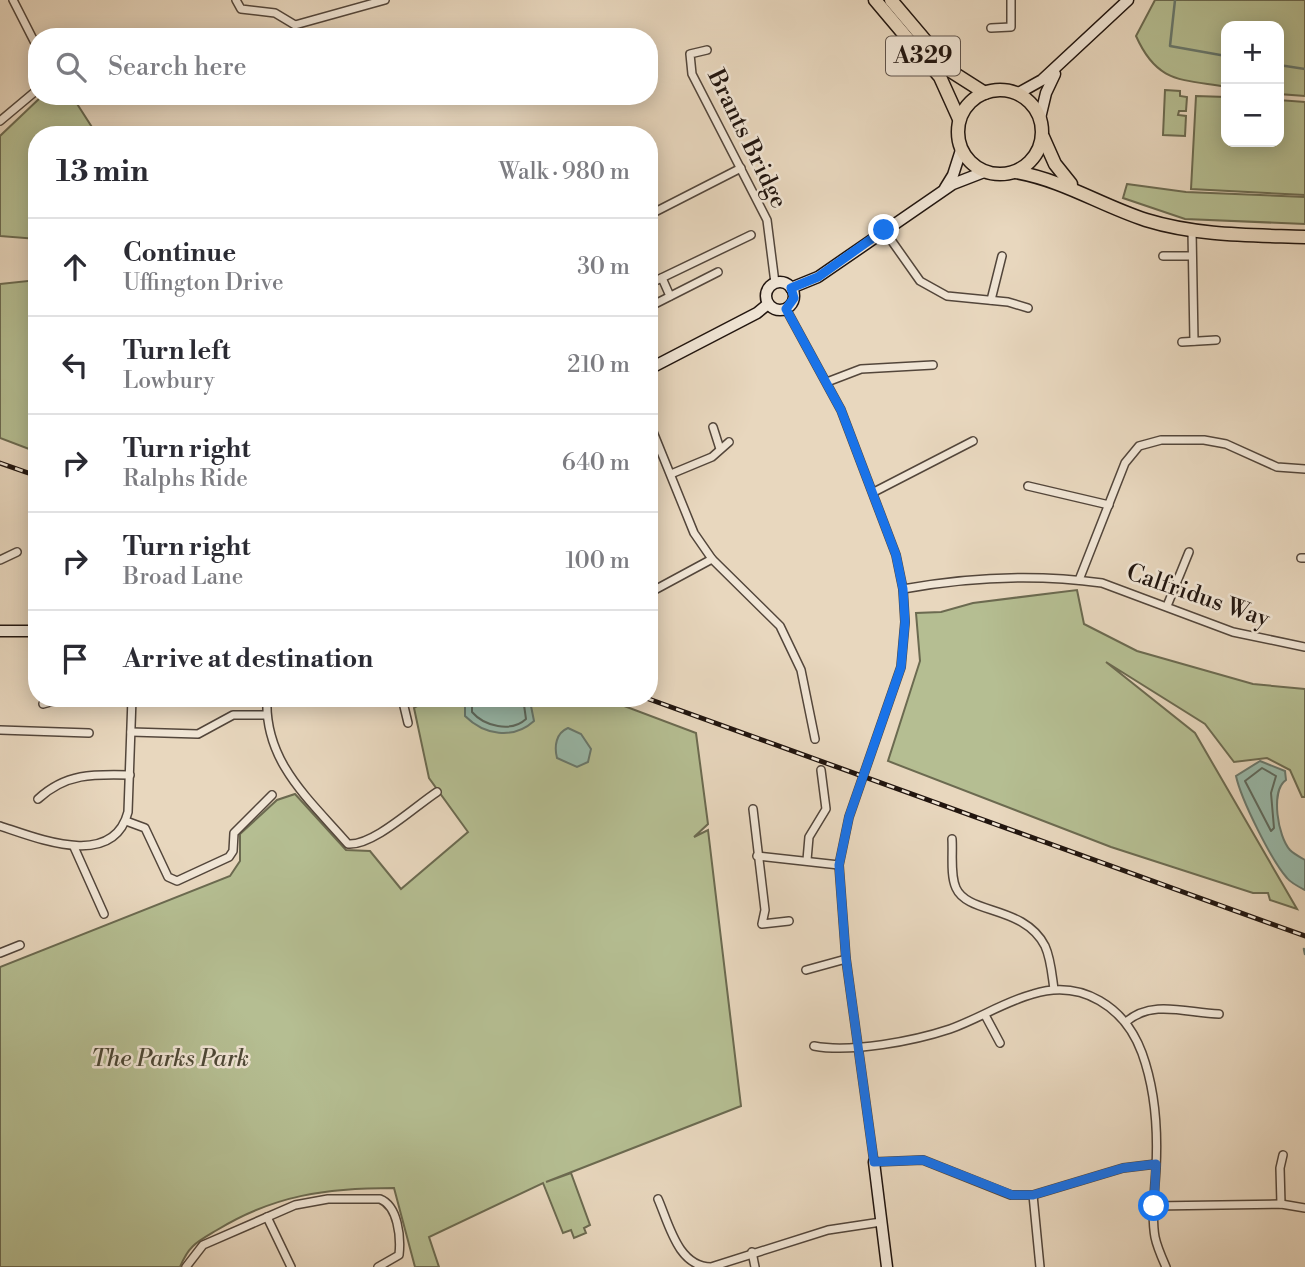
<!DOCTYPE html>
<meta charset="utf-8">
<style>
:root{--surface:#fff;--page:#f2f2f3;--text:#2b2b33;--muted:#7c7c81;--line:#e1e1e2}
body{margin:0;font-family:"Libre Bodoni",serif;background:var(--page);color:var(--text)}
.controls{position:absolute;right:21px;top:21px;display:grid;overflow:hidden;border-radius:14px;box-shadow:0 4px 18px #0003}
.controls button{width:63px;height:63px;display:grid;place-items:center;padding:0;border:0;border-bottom:2px solid var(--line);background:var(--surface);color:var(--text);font:35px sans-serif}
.stop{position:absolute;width:21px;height:21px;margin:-16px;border:5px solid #1a73e8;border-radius:50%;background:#fff}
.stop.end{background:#1a73e8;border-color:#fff;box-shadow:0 2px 7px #0008}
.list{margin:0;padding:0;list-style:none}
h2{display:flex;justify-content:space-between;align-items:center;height:91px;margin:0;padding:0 28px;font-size:30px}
h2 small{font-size:23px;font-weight:400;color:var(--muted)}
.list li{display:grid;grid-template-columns:46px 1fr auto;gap:21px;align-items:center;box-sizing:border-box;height:98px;padding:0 28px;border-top:2px solid var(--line)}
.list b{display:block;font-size:26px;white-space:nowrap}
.list p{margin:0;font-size:23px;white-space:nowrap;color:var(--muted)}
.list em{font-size:23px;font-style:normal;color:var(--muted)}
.icon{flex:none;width:38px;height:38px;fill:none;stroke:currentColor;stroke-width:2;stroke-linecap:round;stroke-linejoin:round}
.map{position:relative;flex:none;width:1305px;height:1267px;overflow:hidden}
.search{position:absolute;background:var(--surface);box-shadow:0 4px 18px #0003;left:28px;top:28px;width:630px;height:77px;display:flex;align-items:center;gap:18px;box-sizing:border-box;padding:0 24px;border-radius:28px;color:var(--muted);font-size:26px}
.panel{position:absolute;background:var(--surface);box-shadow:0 4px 18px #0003;left:28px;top:126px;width:630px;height:581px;border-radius:28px}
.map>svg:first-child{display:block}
.green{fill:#b5be92;stroke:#6b6a50;stroke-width:2}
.water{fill:#98baab;stroke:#68786d;stroke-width:2}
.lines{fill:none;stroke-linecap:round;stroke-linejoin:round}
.shore{stroke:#5c685d;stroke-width:2}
.stream{stroke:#68786d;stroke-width:2.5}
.street-casing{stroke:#53463b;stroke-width:10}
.secondary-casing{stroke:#21150f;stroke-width:13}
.primary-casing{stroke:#21150f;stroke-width:15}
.street{stroke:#f0e5d5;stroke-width:7}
.secondary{stroke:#f0e5d5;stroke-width:10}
.primary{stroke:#e8d7be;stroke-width:12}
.rail-casing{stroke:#21150f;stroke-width:5}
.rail{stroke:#f0e5d5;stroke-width:2.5;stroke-dasharray:8;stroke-linecap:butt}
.route{stroke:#1a73e8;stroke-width:9}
.labels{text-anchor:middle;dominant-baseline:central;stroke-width:5;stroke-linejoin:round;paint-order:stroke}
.shield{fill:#f0e5d5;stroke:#5f534a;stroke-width:2}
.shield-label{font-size:23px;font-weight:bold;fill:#21150f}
.street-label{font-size:24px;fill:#21150f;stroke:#f0e5d5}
.park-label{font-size:24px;font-style:italic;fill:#4d4836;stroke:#f0e5d5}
</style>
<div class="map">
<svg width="1305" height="1267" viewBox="0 0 1305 1267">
<rect width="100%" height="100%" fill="#e8d7be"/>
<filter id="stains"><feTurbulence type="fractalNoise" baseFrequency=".00286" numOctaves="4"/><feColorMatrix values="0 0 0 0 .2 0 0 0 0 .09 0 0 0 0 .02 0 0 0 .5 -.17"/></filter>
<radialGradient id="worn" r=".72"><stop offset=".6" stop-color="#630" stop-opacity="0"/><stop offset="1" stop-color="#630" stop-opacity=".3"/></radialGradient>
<g class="green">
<path d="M1155 0H1305V96L1279 94V26H1226V87C1180 79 1157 83 1136 36Z"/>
<path d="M1165 90 1180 91V96L1187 97 1186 111H1179L1178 115 1186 116 1185 136 1163 135Z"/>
<path d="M42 96H72L97 135H37V239L0 236V136Z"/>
<path d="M1196 96 1226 97V142H1279V100L1305 102V195L1191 189Z"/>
<path d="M1127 184 1186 192 1305 197V224L1185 219 1123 198Z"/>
<path d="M37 280V452L0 438V284Z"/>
<path d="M1077 590 1084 624 1137 651 1253 684 1305 689V797H1302L1290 770 1267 758 1234 762 1205 724 1106 662 1195 733 1297 909 1270 900 1268 893H1253L1111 847 888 761 920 661 916 613 941 612 973 603Z"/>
<path d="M432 698H603L696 733 708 824 694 837 708 830 741 1106 546 1182 571 1173 590 1225 584 1228 586 1233 574 1238 571 1230 563 1233 543 1183 429 1237 439 1267H415L394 1188C327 1188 274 1195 217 1230 197 1242 189 1245 180 1267H0V967L230 876 240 861V834L277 800 295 794 346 850 370 851 401 889 468 832 429 778 414 708Z"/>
</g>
<g class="water">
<path d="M465 698H522L530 701 534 721C513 740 484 735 465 716Z"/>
<path d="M568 728 581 734 591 749 588 762 577 767 557 758C554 746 556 733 568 728Z"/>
<path d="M1260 761 1285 771 1286 780C1270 791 1278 837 1290 850 1294 854 1300 857 1305 860V890C1299 887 1291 883 1287 878 1271 860 1241 799 1236 776Z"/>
</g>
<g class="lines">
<g class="shore">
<path d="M472 698V712C484 726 511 733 526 719L523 698"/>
<path d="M1262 768 1276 776 1271 793 1274 828 1271 831 1245 781Z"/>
</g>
<g class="stream">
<path d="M1175 0 1170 46 1226 56"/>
<path d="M1279 65 1305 69"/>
<path d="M1304 949 1305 954"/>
</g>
<g class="street-casing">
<g id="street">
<path d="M13 0 37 47"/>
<path d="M236 0 241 9 275 13 295 25 385 0"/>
<path d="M991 28 1011 27V0"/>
<path d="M707 50 690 54 692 74 767 220 775 283"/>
<path d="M0 121 37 90"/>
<path d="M649 215 741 168"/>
<path d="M884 230 920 281 947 296 1008 302 1028 308"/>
<path d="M1192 231 1194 341"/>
<path d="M1163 256H1191"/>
<path d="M662 278 670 296"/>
<path d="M649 284 751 235"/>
<path d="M991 300 1002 256"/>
<path d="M649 307 718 272"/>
<path d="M786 309 841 410 896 555 903 589 905 622 901 667 849 817 839 865 846 959 874 1162 923 1160 1011 1195H1033L1123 1168 1156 1164"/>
<path d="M1182 342 1216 340"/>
<path d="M827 382 861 369 933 365"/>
<path d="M649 422 694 533 712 559 780 626 801 670 815 739"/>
<path d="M713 427 720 449"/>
<path d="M671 474 712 457 729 442"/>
<path d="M1028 486 1109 505"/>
<path d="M874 492 973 441"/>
<path d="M1301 558H1305"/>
<path d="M0 560 17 552"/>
<path d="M1079 580 1125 463 1139 446 1161 440H1204L1226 444 1277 467 1305 469"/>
<path d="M903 589C968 577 1037 574 1102 583L1233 632 1305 647"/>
<path d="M649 593 712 559"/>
<path d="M1167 606 1189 552"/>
<path d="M267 698C264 762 309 799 348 844 373 846 414 807 437 792"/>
<path d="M402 698 408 723"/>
<path d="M43 704 65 698"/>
<path d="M0 730 89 733"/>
<path d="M131 732 198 734 233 715H266"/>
<path d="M38 799C66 773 94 774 130 775"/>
<path d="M753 809 765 910 762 924 789 921"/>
<path d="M126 821 145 828 168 877 177 881 229 857 233 851 234 833 272 795"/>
<path d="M0 826C37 838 113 870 128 812L132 698"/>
<path d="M952 839C953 854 950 875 956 888 968 915 1024 905 1045 946 1051 959 1052 976 1054 989"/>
<path d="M74 847 104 914"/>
<path d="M757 856 839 865"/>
<path d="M807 860 809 837 826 809 821 770"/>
<path d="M0 953 20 945"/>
<path d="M806 970 846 959"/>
<path d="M985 1015 1000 1043"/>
<path d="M1126 1022C1152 999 1187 1013 1219 1014"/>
<path d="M814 1046C851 1053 914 1041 950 1029 978 1019 1004 1002 1033 994 1082 979 1125 1007 1142 1053 1155 1089 1158 1130 1156 1168 1155 1190 1151 1215 1155 1237 1157 1247 1162 1258 1166 1267"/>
<path d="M1033 1195 1040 1267"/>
<path d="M658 1199C669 1224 678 1267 711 1267L828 1230 881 1222"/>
<path d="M1281 1204 1280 1168 1283 1155"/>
<path d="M1154 1206 1281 1204 1305 1208"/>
<path d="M267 1217 291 1267"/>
<path d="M752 1252 755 1267"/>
<path d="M186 1267 203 1245 295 1205 328 1199H380C398 1206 401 1237 399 1255L378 1267"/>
</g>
</g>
<g class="secondary-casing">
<g id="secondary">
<path d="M1017 94 1042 80 1128 0"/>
<path d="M1040 118 1046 93 1055 74"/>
<path d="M945 188 953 175 961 150"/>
<circle cx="780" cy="296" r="14"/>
<path d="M791 288 818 277 953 184 984 172"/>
<path d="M649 369 757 313 768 304"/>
<path d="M0 631H37"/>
<path d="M874 1162 887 1267"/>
</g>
</g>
<g class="primary-casing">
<g id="primary">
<path d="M875 0 940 77 959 119"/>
<path d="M891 0 952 72 985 93"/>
<circle cx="1000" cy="132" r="42"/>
<path d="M1043 137 1055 164 1071 184"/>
<path d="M1016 172C1065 181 1100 205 1146 220 1198 236 1251 235 1305 237"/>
</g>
</g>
<use href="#street" class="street"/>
<use href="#secondary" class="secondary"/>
<use href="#primary" class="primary"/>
<g class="rail-casing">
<g id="rail">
<path d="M0 463 37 476"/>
<path d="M646 698 1305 936"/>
</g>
</g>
<use href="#rail" class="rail"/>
</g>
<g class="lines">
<path class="route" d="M884 230 818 277 791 288 794 298 786 309 841 410 896 555 903 589 905 622 901 667 849 817 839 865 846 959 874 1162 923 1160 1012 1195H1033L1123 1168 1156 1164 1154 1206"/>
</g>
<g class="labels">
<rect class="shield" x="886" y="36.5" width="74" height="39" rx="5"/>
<g class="shield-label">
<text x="923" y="56">A329</text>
</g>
<g class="street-label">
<text transform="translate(747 139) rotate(64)">Brants Bridge</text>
<text transform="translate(1198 596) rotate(19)">Calfridus Way</text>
</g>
<g class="park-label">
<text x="170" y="1059">The Parks Park</text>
</g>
</g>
<rect width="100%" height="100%" filter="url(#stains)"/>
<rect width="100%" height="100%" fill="url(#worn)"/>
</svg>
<div class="controls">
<button>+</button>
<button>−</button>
</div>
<div class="stop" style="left:1154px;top:1206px"></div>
<div class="stop end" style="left:884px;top:230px"></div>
<div class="search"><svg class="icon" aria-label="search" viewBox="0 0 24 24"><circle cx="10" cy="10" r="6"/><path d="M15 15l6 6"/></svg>Search here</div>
<section class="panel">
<h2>13 min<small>Walk · 980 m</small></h2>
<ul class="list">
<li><svg class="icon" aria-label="ahead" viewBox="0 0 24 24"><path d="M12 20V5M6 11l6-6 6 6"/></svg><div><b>Continue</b><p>Uffington Drive</p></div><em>30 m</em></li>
<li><svg class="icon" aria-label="left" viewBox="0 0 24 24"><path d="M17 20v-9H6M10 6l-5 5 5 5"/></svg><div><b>Turn left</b><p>Lowbury</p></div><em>210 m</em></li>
<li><svg class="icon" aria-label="right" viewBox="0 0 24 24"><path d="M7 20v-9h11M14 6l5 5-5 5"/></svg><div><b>Turn right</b><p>Ralphs Ride</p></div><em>640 m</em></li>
<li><svg class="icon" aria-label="right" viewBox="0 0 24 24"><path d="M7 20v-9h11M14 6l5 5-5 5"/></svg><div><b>Turn right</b><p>Broad Lane</p></div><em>100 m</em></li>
<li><svg class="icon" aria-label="arrive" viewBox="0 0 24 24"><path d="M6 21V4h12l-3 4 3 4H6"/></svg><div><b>Arrive at destination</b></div></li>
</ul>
</section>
</div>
